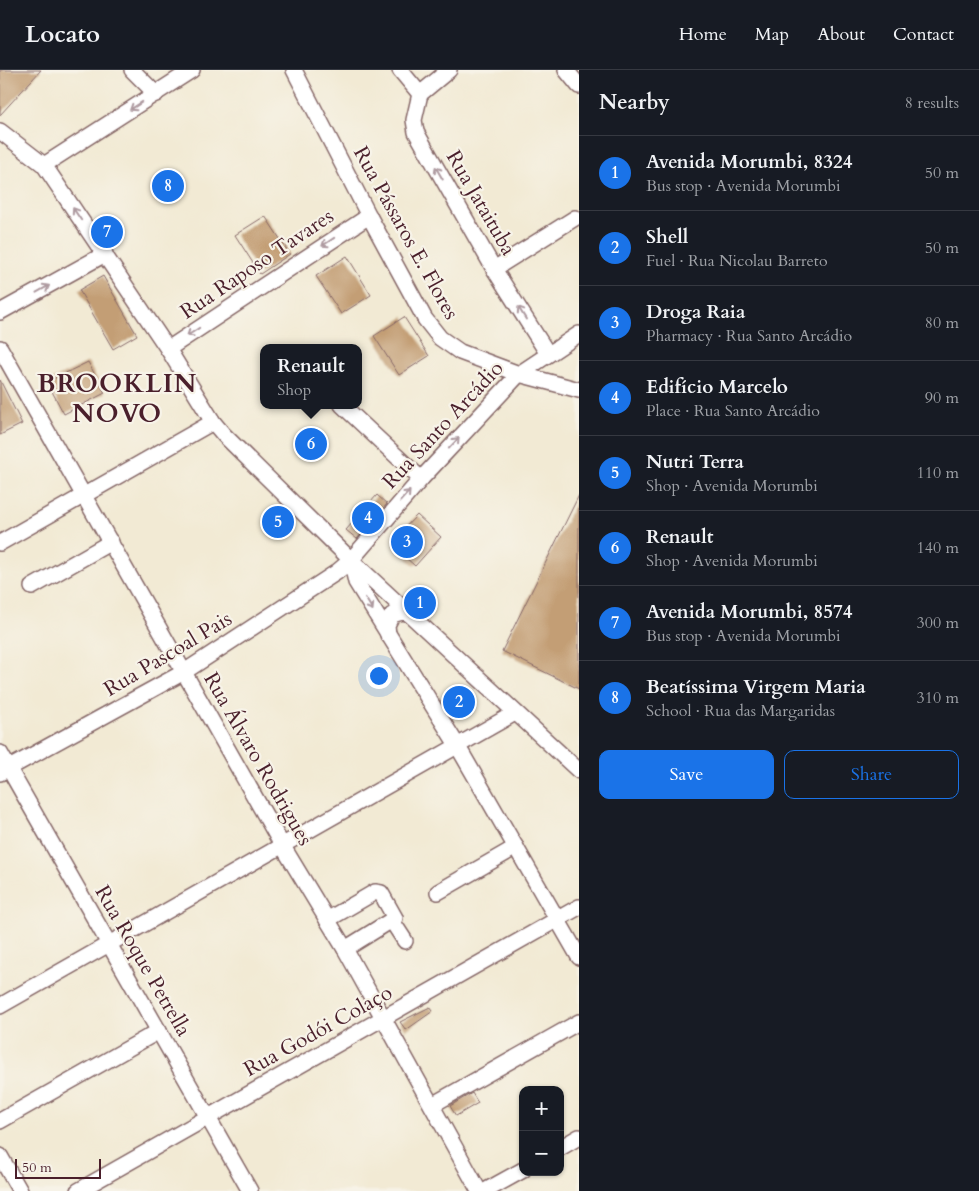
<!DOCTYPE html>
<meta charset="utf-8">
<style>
:root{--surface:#171b24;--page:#242831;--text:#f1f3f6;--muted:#9ea1a6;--line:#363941;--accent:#1a73e8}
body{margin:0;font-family:Cardo,serif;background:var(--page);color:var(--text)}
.controls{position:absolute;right:15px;bottom:15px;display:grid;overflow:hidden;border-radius:10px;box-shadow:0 1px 4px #0004}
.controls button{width:45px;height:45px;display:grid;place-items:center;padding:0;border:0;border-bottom:1px solid var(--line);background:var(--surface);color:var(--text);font:25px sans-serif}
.scale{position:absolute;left:15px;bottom:12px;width:86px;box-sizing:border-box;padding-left:5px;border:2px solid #4a1f2b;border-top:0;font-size:14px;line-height:18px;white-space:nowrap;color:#4a1f2b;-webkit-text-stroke:4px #f7f3e8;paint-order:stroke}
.you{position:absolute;left:378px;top:605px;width:18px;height:18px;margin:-12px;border:4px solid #fff;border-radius:50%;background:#1a73e8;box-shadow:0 0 0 8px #1a73e833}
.badge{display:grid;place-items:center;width:32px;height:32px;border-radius:50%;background:var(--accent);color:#fff;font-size:16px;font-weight:700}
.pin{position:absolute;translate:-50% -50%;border:2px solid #fff;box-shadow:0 1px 5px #0006}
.popup{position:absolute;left:260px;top:274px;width:102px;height:65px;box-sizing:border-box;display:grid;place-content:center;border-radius:10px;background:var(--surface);filter:drop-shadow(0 1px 4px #0005);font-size:16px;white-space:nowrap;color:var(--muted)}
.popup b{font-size:19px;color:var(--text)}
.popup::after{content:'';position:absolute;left:50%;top:100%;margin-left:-10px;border:10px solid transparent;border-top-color:var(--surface)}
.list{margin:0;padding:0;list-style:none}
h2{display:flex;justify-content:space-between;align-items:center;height:65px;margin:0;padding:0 20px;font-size:21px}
h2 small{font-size:16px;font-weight:400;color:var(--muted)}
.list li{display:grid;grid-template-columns:32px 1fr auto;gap:15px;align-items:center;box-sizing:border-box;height:75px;padding:0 20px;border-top:1px solid var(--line)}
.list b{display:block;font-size:19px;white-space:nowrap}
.list p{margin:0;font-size:16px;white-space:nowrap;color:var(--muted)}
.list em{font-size:16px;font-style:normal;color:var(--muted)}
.actions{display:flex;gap:10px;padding:15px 20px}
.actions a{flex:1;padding:11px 0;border:1px solid var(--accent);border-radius:10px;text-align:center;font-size:18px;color:var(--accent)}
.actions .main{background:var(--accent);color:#fff}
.map{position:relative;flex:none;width:579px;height:1121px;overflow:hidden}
header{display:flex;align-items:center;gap:30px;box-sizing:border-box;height:70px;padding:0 25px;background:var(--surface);border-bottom:1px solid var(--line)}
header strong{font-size:24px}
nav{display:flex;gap:28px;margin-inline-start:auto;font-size:18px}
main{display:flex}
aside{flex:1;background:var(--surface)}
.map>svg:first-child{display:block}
.building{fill:#c39e75}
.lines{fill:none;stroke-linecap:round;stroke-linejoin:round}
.minor-casing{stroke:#856666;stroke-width:18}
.minor{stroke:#fff;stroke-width:15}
.oneway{stroke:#ae9aa0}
.labels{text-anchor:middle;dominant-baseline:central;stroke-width:4.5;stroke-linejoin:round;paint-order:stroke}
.street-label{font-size:21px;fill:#4a1f2b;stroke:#f7f3e8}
.district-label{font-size:26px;font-weight:bold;letter-spacing:1px;fill:#4a1f2b;stroke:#f7f3e8}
</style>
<header>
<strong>Locato</strong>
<nav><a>Home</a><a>Map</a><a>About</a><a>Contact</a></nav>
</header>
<main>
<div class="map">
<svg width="579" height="1121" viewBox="0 0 579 1121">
<rect width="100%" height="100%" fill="#f7f3e8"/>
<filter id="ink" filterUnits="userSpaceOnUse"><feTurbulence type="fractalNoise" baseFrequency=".02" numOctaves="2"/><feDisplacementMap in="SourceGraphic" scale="10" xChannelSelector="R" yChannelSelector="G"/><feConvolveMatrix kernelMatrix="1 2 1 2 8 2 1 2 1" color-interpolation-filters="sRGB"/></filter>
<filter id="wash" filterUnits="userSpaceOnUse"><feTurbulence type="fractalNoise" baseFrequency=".0096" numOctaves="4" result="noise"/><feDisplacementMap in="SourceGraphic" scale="20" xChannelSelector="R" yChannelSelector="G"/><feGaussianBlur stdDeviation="1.12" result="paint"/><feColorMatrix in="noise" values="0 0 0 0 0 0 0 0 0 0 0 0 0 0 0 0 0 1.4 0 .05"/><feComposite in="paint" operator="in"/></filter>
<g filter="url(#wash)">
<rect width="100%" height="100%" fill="#f2ead4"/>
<g id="blocks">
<g class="building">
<path d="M0 0H41L0 45Z"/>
<path d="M265 146 290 184 260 204 235 165Z"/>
<path d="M347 186 371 225 341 244 316 206Z"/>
<path d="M103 206 137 265 113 279 79 220Z"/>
<path d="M404 247 429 286 399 305 374 266Z"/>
<path d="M88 292 105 323 64 344 47 312Z"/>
<path d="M0 310 22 354 0 365Z"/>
<path d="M377 425 387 434 357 469 346 460Z"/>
<path d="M579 425V619L502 581Z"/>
<path d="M417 445 441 467 415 496 394 477 395 468Z"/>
<path d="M430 937 433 941 406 960 400 952Z"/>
<path d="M472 1023 478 1033 456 1046 450 1036Z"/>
</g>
</g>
</g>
<g filter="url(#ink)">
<use href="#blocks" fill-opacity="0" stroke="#856666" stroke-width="1"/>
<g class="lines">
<g class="minor-casing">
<g id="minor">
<path d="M132 0 156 24"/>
<path d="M294 0 369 146 425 249 440 268 460 282 519 304 579 320"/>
<path d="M400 0 420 24 414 50 416 62 494 199 548 284"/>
<path d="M566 0 579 16"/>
<path d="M420 24 449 0"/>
<path d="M0 61 44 95 168 279 213 352 224 365 351 490 579 701"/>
<path d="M44 95 192 0"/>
<path d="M494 199 575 148"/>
<path d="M0 242 105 184"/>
<path d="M0 278 282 775 345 879 479 1121"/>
<path d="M168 279 369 146"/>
<path d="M342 335 421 409"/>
<path d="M0 473 213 352"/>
<path d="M351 490 356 512 457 675 579 887"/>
<path d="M32 517 111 472"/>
<path d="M388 565 387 555 392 545 402 542 408 543"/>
<path d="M0 683 250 1121"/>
<path d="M0 703 184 602 337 502 351 490 421 409 519 304 579 264"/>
<path d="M438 822 516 777"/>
<path d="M327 850 375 822 381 823 395 848 345 879"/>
<path d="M392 851 405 871"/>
<path d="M0 936 515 643"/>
<path d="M432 1035 579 952"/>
<path d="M0 1051 159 961"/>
<path d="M560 1078 579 1067"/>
<path d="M0 1086 20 1121"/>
<path d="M78 1121 579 837"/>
<path d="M485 1121 523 1100"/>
</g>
</g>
<use href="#minor" class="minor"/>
</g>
<defs><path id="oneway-shaft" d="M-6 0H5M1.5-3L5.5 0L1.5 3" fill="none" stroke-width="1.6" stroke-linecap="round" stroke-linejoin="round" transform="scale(1.25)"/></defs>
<g class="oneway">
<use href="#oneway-shaft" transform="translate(136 36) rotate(147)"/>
<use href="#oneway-shaft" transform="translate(439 103) rotate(-120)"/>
<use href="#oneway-shaft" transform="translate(77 144) rotate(-124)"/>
<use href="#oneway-shaft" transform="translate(328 172) rotate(146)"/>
<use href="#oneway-shaft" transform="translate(43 219) rotate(-29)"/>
<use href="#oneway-shaft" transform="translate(522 243) rotate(-122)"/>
<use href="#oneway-shaft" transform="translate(193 262) rotate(146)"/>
<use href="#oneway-shaft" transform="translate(454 373) rotate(-47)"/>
<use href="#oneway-shaft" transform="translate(405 426) rotate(-48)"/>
<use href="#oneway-shaft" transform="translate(369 534) rotate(59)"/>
</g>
</g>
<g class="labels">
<g class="street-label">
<text transform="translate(481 133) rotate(60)">Rua Jataituba</text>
<text transform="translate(406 163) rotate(61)">Rua Pássaros E. Flores</text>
<text transform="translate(257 194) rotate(-34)">Rua Raposo Tavares</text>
<text transform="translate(443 355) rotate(-47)">Rua Santo Arcádio</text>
<text transform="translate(168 584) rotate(-31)">Rua Pascoal Pais</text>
<text transform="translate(258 689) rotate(60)">Rua Álvaro Rodrigues</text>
<text transform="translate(143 891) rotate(60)">Rua Roque Petrella</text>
<text transform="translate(318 961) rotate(-29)">Rua Godói Colaço</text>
</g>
<g class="district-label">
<text x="117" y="313">BROOKLIN<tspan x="117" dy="30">NOVO</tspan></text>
</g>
</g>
</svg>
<div class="controls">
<button>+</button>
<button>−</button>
</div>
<div class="scale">50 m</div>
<div class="you"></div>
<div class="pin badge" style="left:420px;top:533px">1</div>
<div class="pin badge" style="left:459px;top:632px">2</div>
<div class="pin badge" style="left:407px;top:472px">3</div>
<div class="pin badge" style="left:368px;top:448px">4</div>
<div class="pin badge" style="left:278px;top:452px">5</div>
<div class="pin badge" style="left:311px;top:374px">6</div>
<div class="popup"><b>Renault</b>Shop</div>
<div class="pin badge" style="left:107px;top:162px">7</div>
<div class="pin badge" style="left:168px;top:116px">8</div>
</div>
<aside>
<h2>Nearby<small>8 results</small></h2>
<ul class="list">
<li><span class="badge">1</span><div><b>Avenida Morumbi, 8324</b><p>Bus stop · Avenida Morumbi</p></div><em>50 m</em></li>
<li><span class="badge">2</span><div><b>Shell</b><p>Fuel · Rua Nicolau Barreto</p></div><em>50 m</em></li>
<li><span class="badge">3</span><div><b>Droga Raia</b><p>Pharmacy · Rua Santo Arcádio</p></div><em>80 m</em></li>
<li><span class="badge">4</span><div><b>Edifício Marcelo</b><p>Place · Rua Santo Arcádio</p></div><em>90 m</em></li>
<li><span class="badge">5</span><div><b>Nutri Terra</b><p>Shop · Avenida Morumbi</p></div><em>110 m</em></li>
<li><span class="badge">6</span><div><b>Renault</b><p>Shop · Avenida Morumbi</p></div><em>140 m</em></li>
<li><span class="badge">7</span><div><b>Avenida Morumbi, 8574</b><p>Bus stop · Avenida Morumbi</p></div><em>300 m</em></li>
<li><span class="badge">8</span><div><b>Beatíssima Virgem Maria</b><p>School · Rua das Margaridas</p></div><em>310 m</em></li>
</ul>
<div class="actions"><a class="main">Save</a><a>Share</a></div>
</aside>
</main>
